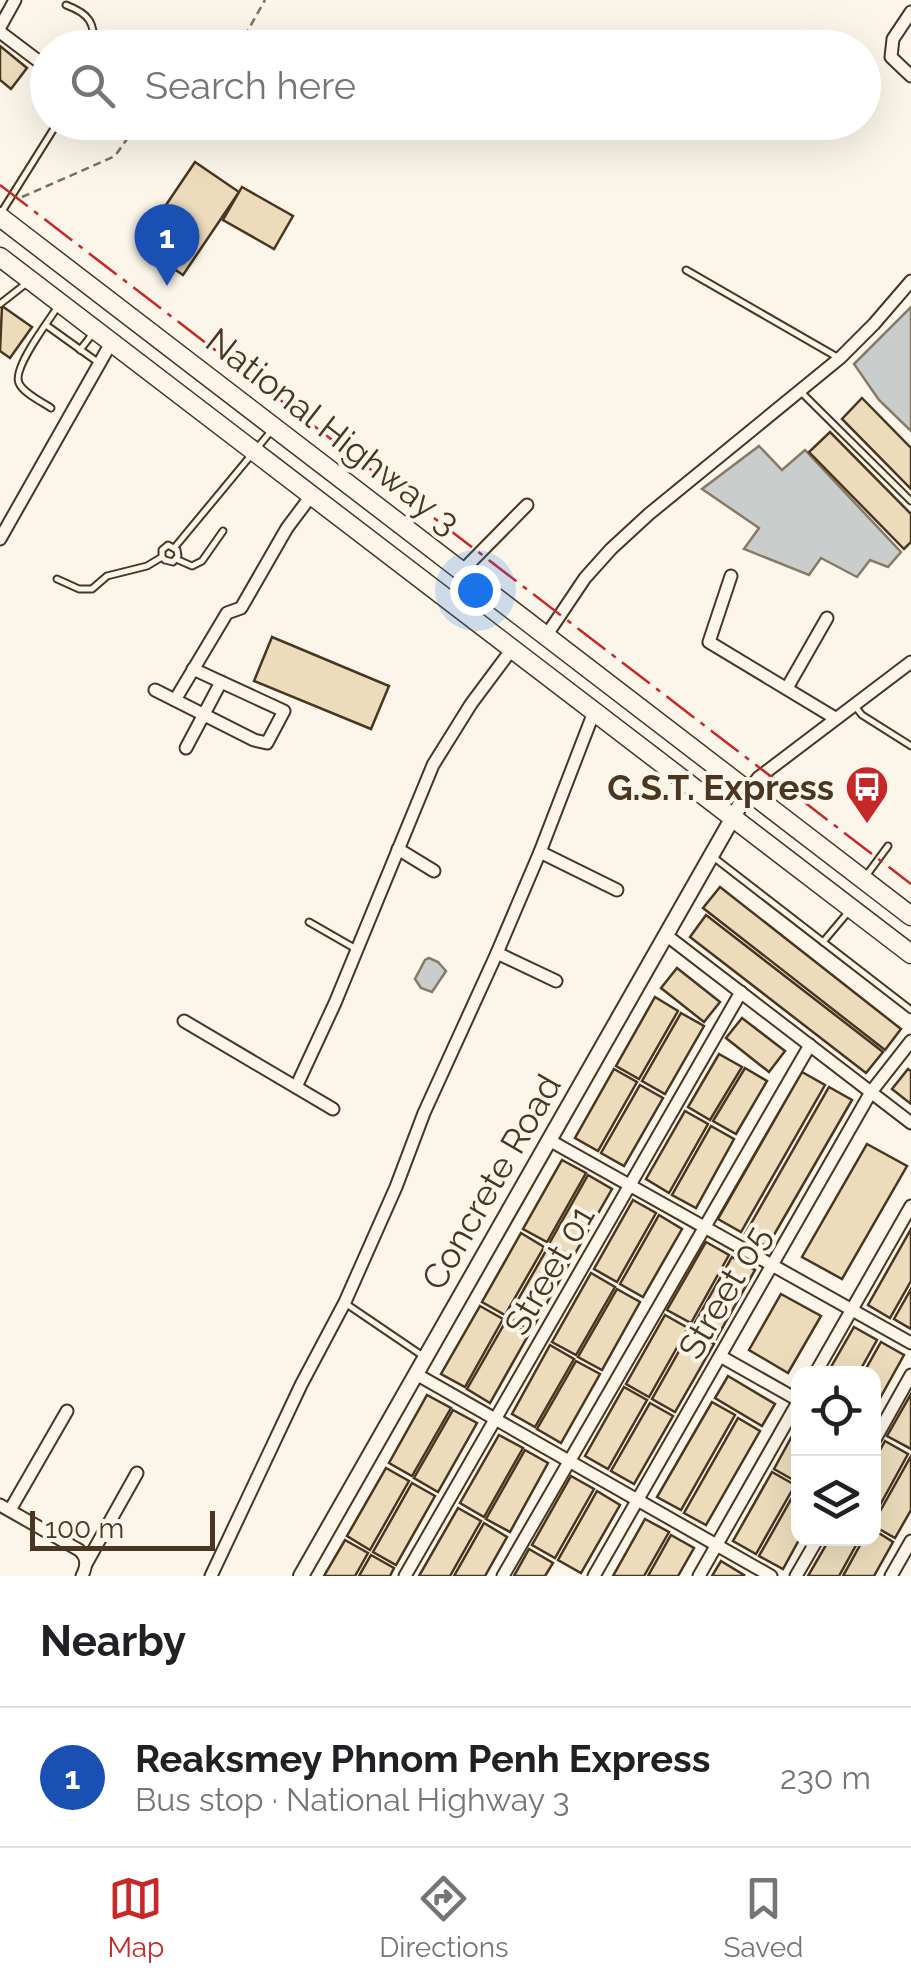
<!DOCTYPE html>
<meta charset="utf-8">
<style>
:root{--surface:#fff;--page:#f2f2f2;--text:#202124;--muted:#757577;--line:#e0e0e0;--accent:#c62828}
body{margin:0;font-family:Raleway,sans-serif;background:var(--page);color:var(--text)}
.controls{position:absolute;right:30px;bottom:30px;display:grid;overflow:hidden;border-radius:20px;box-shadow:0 10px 40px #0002}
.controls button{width:90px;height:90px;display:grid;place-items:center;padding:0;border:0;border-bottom:2px solid var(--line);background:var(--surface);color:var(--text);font:50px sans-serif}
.scale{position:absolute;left:30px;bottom:25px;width:185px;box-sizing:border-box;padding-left:10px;border:5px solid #4a3520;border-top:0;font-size:28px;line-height:35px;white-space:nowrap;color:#4a3520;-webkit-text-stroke:8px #fbf6e9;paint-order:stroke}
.you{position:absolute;left:475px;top:590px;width:35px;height:35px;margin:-25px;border:8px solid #fff;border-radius:50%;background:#1a73e8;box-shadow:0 0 0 15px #1a73e833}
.badge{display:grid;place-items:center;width:65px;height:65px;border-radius:50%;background:var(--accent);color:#fff;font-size:32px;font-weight:700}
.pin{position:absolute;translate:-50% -82px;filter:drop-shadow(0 2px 5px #0008)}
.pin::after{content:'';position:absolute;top:52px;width:35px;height:30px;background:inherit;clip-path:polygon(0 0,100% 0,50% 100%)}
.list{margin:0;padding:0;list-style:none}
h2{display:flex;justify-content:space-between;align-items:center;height:130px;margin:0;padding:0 40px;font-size:42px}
h2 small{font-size:32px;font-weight:400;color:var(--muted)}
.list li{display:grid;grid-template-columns:65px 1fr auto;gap:30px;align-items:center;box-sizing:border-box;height:140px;padding:0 40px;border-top:2px solid var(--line)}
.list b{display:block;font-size:38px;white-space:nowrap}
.list p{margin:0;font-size:32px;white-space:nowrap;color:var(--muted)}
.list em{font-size:32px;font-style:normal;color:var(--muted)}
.icon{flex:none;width:55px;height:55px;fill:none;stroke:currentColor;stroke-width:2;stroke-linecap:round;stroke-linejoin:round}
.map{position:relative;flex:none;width:911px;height:1576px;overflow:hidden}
.search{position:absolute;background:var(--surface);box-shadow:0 10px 40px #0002;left:30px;right:30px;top:30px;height:110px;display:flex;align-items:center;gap:25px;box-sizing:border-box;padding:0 35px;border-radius:55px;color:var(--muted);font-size:38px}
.sheet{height:270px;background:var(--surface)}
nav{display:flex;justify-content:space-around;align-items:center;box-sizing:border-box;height:140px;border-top:2px solid var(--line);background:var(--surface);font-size:28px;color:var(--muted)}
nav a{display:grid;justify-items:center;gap:5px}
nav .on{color:var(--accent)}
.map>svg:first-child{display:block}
.water{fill:#c9cecd;stroke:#887966;stroke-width:2.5}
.building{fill:#ecdcbc;stroke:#4a3520;stroke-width:2.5}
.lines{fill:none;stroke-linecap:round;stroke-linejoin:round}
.service-casing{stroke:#4a3520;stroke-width:9}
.minor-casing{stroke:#4a3520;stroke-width:15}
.tertiary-casing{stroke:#4a3520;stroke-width:18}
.trunk-casing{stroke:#4a3520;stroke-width:21}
.path{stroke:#7f6f5c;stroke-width:2.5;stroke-dasharray:8 5;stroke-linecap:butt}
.service{stroke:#fbf6e9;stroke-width:5}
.minor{stroke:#fbf6e9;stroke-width:11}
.tertiary{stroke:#fbf6e9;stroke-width:14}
.trunk{stroke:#fbf6e9;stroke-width:18}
.power{stroke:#c62828;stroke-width:2.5;stroke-dasharray:35 8 5 8;stroke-linecap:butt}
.labels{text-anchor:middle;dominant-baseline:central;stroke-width:8;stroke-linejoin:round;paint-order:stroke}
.street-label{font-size:35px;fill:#4a3520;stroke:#fbf6e9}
.poi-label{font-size:35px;font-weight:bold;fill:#4a3520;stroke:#fbf6e9;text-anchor:end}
</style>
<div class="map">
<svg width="911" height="1576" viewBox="0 0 911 1576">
<rect width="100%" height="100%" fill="#fbf6e9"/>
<g class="water">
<path d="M911 307V431L879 400 854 364Z"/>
<path d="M759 446 782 470 805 450 901 552 888 567 870 560 857 577 821 558 809 575 744 549 759 528 702 489Z"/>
<path d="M429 958 438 962 446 971 432 992 421 988 415 979 425 960Z"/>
</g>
<g class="building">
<path d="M0 46 27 68 11 89 0 80Z"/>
<path d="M195 162 239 192 183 275 139 245Z"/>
<path d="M242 187 293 216 274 249 223 220Z"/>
<path d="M2 306 32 327 10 358 0 351Z"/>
<path d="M862 398 911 448V489L842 419Z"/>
<path d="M830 432 911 514V542L904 549 809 452Z"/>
<path d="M272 637 389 686 371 729 254 681Z"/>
<path d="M720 887 901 1029 885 1050 703 908Z"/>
<path d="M706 915 883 1052 866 1073 690 937Z"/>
<path d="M677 968 720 1002 704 1022 661 988Z"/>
<path d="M655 997 678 1011 639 1079 616 1066Z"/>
<path d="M681 1013 704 1026 665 1094 642 1081Z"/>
<path d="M742 1018 785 1051 769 1072 726 1038Z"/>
<path d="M719 1054 742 1067 710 1120 688 1107Z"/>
<path d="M745 1068 767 1081 736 1134 713 1121Z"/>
<path d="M614 1069 637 1082 598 1151 575 1138Z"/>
<path d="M908 1069 911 1071V1104L892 1089Z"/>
<path d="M802 1072 825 1085 741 1232 718 1219Z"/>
<path d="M640 1085 663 1098 624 1166 601 1153Z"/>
<path d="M829 1087 852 1100 767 1247 745 1234Z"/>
<path d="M685 1111 708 1124 669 1193 646 1179Z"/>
<path d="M711 1126 734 1139 696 1208 672 1195Z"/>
<path d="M867 1144 907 1166 842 1279 802 1257Z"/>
<path d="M562 1160 586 1173 547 1242 523 1229Z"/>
<path d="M588 1175 612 1189 573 1257 549 1244Z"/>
<path d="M633 1200 656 1213 617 1282 594 1269Z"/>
<path d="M659 1215 682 1229 643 1297 620 1284Z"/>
<path d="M911 1229V1281L890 1318 868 1305Z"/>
<path d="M521 1233 544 1247 505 1315 482 1302Z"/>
<path d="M706 1242 729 1255 691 1323 667 1310Z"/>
<path d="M547 1249 570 1262 531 1331 508 1317Z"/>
<path d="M732 1257 755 1270 716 1339 693 1326Z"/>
<path d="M591 1273 615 1287 576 1355 552 1342Z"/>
<path d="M617 1289 640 1302 602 1370 578 1357Z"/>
<path d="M911 1289V1329L894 1319Z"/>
<path d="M781 1294 821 1316 788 1373 749 1350Z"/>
<path d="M480 1306 503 1319 465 1387 441 1374Z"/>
<path d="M665 1315 688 1328 649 1397 626 1384Z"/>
<path d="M506 1321 529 1334 490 1403 467 1389Z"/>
<path d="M854 1327 877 1340 858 1374H827Z"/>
<path d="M691 1330 714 1344 675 1412 652 1399Z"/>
<path d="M881 1342 904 1355 874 1409V1374H863Z"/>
<path d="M550 1345 574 1359 535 1427 512 1414Z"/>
<path d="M576 1361 600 1374 561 1443 537 1429Z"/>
<path d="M728 1376 775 1404 762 1426 715 1398Z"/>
<path d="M624 1387 647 1400 608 1469 585 1456Z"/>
<path d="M911 1394V1449L887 1436Z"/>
<path d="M427 1395 451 1408 412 1476 389 1463Z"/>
<path d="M712 1402 735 1415 681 1510 657 1497Z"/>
<path d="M650 1403 673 1416 634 1484 611 1471Z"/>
<path d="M453 1410 477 1423 438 1492 414 1478Z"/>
<path d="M738 1418 760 1431 706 1525 684 1513Z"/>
<path d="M798 1425V1479L797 1482 774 1469Z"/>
<path d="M499 1435 523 1448 484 1517 460 1503Z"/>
<path d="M885 1441 908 1454 874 1516V1461Z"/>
<path d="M525 1450 548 1463 510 1532 486 1519Z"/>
<path d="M911 1456V1510L895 1538 874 1526V1522Z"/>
<path d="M386 1468 409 1481 370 1550 347 1536Z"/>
<path d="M772 1472 795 1485 756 1554 733 1541Z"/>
<path d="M571 1476 594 1489 555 1558 532 1545Z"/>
<path d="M412 1483 435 1496 396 1565 373 1552Z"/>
<path d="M798 1487 800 1538 783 1569 759 1556Z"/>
<path d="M597 1491 620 1505 581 1573 558 1560Z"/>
<path d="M458 1508 481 1521 450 1576H419Z"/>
<path d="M645 1519 669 1532 644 1576H613Z"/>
<path d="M484 1523 507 1537 485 1576H454Z"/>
<path d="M874 1530 893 1542 874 1576H843L864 1538H874Z"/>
<path d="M671 1535 694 1548 678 1576H648Z"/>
<path d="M830 1538H860L839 1576H808Z"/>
<path d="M345 1540 368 1553 355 1576H324Z"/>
<path d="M529 1549 553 1563 545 1576H514Z"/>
<path d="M371 1555 394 1568 390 1576H359Z"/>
<path d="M721 1561 744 1575 743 1576H712Z"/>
</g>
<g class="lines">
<g class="service-casing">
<g id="service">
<path d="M66 5C90 14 94 22 95 48"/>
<path d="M1 213 58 122"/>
<path d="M686 270 837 357"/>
<path d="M0 304 28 282"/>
<path d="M46 325 99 363"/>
<path d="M80 350 94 332"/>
<path d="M801 392 911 501"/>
<path d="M51 408C42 402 23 393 19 383 12 368 50 319 59 305"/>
<path d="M175 547 272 430"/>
<path d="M176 559 192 566 202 561 223 531"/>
<path d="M57 579 79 589H92L107 576 147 566 162 557V550L168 545 177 550 178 556 173 562 165 560 162 557"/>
<path d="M854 705 862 715 911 746"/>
<path d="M712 856 911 1010"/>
<path d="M866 876 888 846"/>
<path d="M309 922 356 949"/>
<path d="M823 942 850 910"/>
<path d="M345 1303 423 1356"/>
</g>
</g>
<g class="minor-casing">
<g id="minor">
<path d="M911 12 893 39 891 57 911 76"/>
<path d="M0 27 15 0"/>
<path d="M0 32 41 63"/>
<path d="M0 539 111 343"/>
<path d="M462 571 527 505"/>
<path d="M731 576 709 642 835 718"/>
<path d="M546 636 585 578 611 549 649 514 840 358 874 324 911 281"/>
<path d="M787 688 827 618"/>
<path d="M155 690 254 740 267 743 284 711 193 669"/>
<path d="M175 700 227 613 241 608 287 528 311 496"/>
<path d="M186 748 221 682"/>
<path d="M748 791 758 778 911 662"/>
<path d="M398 849 434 871"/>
<path d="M540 852 617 890"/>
<path d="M666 935 911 1123"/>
<path d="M497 953 556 981"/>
<path d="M184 1021 333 1109"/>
<path d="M296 1087 335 1003 433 765 471 704 512 649"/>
<path d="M549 1140 911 1343"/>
<path d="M720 1356 798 1400"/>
<path d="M416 1374 771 1576"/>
<path d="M815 1374 911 1206"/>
<path d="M874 1441 911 1375"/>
<path d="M0 1505 79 1550C88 1558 87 1566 82 1576"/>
<path d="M10 1510 67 1411"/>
<path d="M86 1564 137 1473"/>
<path d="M211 1576 301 1385 345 1302 396 1187 424 1113 497 953 540 852 594 712"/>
<path d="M405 1576 741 992"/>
<path d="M503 1576 810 1045"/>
<path d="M594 1576 871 1092 911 1041"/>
<path d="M699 1576 798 1402"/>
<path d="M796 1576 818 1538"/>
<path d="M891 1576 911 1541"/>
</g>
</g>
<g class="tertiary-casing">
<path id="tertiary" d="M301 1576 748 791"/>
</g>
<g class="trunk-casing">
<g id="trunk">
<path d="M0 217 911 916"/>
<path d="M0 257 911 954"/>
</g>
</g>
<g class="path">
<path d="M238 48 265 0"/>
<path d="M22 197 115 156 139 122"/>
</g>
<use href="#service" class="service"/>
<use href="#minor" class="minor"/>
<use href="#tertiary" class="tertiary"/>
<use href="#trunk" class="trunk"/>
<path class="power" d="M0 185 911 884"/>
</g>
<defs>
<g id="bus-pin" transform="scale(2.25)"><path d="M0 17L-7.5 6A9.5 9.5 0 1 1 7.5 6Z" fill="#c62828" stroke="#fbf6e9"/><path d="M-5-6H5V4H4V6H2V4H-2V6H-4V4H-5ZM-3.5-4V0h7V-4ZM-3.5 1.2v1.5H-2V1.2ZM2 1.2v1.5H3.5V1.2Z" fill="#fff"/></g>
</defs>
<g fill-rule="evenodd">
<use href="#bus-pin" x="867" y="787"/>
</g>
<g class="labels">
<g class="street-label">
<text transform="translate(333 431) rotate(38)">National Highway 3</text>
<text transform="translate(491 1182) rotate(-60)">Concrete Road</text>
<text transform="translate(549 1270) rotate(-60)">Street 01</text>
<text transform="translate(724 1292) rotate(-60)">Street 05</text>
</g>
<g class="poi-label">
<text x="834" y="787">G.S.T. Express</text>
</g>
</g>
</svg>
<div class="controls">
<button><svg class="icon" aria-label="locate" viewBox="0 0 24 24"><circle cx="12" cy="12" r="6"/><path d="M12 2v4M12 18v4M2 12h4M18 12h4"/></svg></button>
<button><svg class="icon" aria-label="layers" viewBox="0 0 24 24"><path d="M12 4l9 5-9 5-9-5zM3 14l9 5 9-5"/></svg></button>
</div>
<div class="scale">100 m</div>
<div class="you"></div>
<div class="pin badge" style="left:167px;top:286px;background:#1a4fb4">1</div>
<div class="search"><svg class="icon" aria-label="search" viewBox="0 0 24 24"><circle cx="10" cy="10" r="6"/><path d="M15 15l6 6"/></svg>Search here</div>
</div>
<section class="sheet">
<h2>Nearby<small></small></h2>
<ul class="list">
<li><span class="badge" style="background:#1a4fb4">1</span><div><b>Reaksmey Phnom Penh Express</b><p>Bus stop · National Highway 3</p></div><em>230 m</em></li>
</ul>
</section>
<nav>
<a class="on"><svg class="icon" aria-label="map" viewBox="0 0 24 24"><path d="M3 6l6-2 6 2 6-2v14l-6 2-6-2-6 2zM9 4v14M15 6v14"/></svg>Map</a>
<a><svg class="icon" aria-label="directions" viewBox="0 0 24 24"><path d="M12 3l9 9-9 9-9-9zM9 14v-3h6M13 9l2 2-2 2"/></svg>Directions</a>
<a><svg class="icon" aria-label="saved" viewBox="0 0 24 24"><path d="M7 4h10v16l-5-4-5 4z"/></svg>Saved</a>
</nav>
